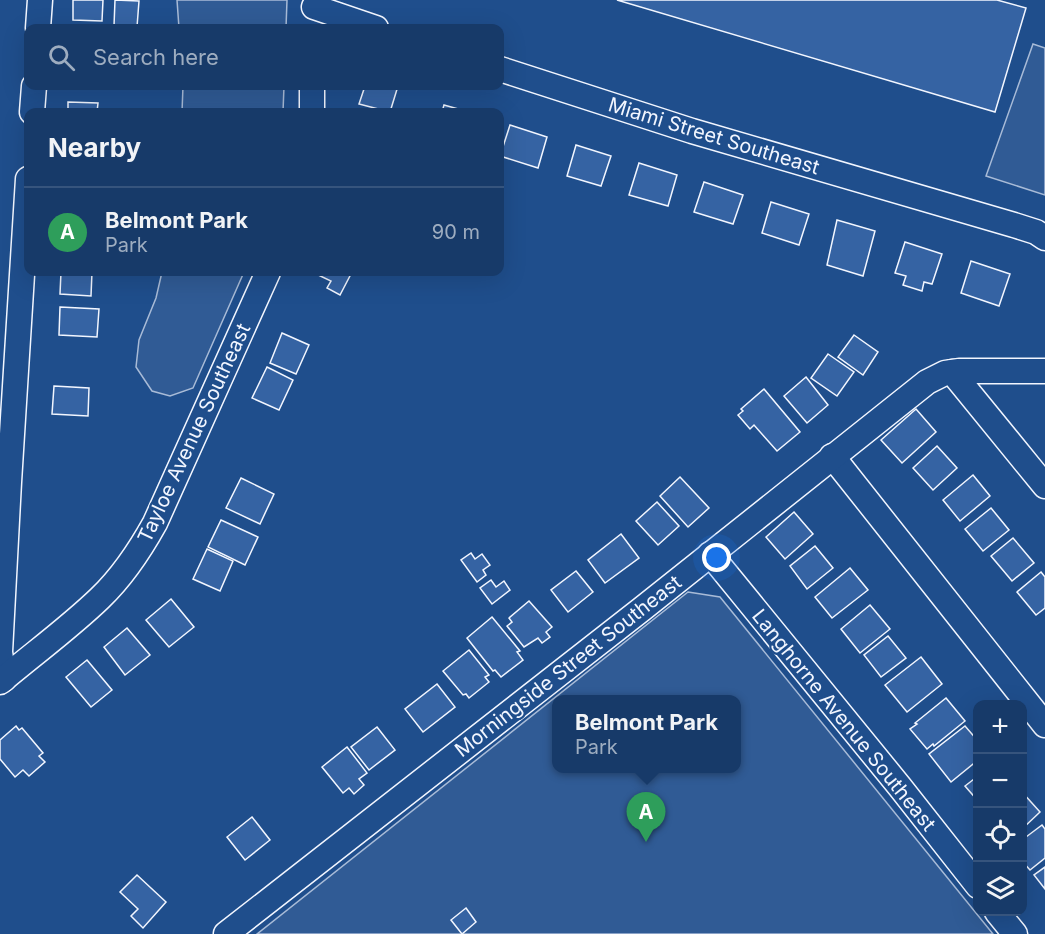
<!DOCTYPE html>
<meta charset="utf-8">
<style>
:root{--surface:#173a69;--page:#244571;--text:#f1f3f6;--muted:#9eadc0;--line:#36547d;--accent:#ffb74d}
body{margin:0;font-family:Inter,sans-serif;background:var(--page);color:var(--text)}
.controls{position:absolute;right:18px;bottom:18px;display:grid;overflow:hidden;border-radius:12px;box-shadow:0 6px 24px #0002}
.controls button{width:54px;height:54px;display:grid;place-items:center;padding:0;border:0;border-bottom:2px solid var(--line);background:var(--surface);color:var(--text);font:30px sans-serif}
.you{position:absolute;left:717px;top:558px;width:21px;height:21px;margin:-15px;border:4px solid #fff;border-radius:50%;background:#1a73e8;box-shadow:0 0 0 9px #1a73e833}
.badge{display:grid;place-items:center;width:39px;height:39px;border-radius:50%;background:var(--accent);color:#fff;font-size:20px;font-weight:700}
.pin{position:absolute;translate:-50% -50px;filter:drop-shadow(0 2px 3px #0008)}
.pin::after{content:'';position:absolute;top:32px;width:21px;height:18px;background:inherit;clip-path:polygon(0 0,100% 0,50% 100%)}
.popup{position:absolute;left:552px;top:695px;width:189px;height:78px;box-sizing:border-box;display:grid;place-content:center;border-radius:12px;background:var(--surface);filter:drop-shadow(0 2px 4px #0005);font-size:20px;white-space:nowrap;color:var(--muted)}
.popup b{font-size:22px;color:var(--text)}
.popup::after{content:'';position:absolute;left:50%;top:100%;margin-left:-12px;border:12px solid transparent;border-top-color:var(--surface)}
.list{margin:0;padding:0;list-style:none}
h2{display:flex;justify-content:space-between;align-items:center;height:78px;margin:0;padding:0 24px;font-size:26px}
h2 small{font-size:20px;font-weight:400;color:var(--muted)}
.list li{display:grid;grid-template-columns:39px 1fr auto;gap:18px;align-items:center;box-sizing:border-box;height:90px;padding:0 24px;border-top:2px solid var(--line)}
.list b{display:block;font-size:22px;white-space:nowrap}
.list p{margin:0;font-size:20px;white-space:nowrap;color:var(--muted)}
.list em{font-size:20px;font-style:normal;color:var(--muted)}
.icon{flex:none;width:33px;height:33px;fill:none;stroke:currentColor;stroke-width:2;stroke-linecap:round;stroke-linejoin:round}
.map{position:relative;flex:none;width:1045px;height:934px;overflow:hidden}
.search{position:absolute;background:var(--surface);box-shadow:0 6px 24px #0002;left:24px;top:24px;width:480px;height:66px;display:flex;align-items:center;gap:15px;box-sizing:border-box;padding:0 21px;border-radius:12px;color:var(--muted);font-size:22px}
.panel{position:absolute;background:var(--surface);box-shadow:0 6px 24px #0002;left:24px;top:108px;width:480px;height:168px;border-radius:12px}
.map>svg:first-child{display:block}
.built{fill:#305b95;stroke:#a8bbd7;stroke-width:1.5;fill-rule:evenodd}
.building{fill:#3563a3;stroke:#f2f6ff;stroke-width:1.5}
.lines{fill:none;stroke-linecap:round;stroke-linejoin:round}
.minor-casing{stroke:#f2f6ff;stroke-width:27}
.minor{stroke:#1f4e8c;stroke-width:24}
.labels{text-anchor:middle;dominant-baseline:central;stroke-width:4.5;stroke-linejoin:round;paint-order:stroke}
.street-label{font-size:20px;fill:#f2f6ff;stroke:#1f4e8c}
</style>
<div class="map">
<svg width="1045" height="934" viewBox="0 0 1045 934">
<rect width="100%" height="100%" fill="#1f4e8c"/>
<g class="built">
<path d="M177 0H287L286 28H179Z"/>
<path d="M1033 44 1045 48V195L986 176Z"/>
<path d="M183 86H284L283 112H182Z"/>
<path d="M162 272H244L193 388 170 396 152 391 136 367 139 340 156 298Z"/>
<path d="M688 592 720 597 993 934H257ZM556 700H736V768H556Z"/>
</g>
<g class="building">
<path d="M73 0H103L102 21 73 20Z"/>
<path d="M115 0 139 1 137 27 114 26Z"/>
<path d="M617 0H997L1026 8 995 112Z"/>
<path d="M365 86H398L390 112 359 104Z"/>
<path d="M68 102 98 103 97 112H68Z"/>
<path d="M444 105 469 112H442Z"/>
<path d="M510 125 547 137 538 168 500 156Z"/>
<path d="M576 145 611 156 601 186 567 176Z"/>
<path d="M639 163 677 175 668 206 629 195Z"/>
<path d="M704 182 743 195 733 224 694 212Z"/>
<path d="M771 202 809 214 799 245 762 233Z"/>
<path d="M837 220 875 231 863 276 827 265Z"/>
<path d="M905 242 942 254 932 284 924 282 922 291 903 285 906 276 895 273Z"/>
<path d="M971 261 1010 274 999 306 961 293Z"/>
<path d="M61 272H92L91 296 60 294Z"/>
<path d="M312 272H352L340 295 327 288 331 281Z"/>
<path d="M60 307 99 309 97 337 59 335Z"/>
<path d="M282 333 309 345 296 374 270 363Z"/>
<path d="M854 335 878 352 863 375 838 357Z"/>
<path d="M828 354 854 372 837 396 811 378Z"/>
<path d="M267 367 293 380 279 410 252 398Z"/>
<path d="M806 377 828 405 807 423 784 396Z"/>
<path d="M54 386 89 388 88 416 52 414Z"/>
<path d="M764 389 800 432 777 451 754 425 750 429 738 415 743 411 741 409Z"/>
<path d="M916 409 936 432 902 463 881 440Z"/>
<path d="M937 446 957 468 933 490 913 468Z"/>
<path d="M973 475 990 496 960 521 943 500Z"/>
<path d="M680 477 709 508 688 527 660 496Z"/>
<path d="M241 478 274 494 260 524 226 508Z"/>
<path d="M657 502 679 526 658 545 636 521Z"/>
<path d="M991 508 1009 530 983 551 965 529Z"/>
<path d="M794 512 813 534 785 559 766 537Z"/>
<path d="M221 520 258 537 245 565 208 547Z"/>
<path d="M621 534 639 558 605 583 588 560Z"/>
<path d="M1013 538 1034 563 1012 581 991 556Z"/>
<path d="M815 546 833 568 807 589 790 566Z"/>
<path d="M207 549 233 561 220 591 193 579Z"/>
<path d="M471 553 475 559 482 554 490 565 483 570 486 575 477 582 461 560Z"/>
<path d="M850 568 868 590 832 618 815 597Z"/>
<path d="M576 571 593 592 568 612 551 590Z"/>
<path d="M1041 572 1045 577V608L1036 615 1017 592Z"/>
<path d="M491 580 496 587 504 581 510 590 492 604 480 588Z"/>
<path d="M171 599 194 627 169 647 146 620Z"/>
<path d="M529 601 552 627 546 632 550 637 542 643 538 638 524 647 507 626 512 622 509 618Z"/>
<path d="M870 605 890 629 860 653 841 629Z"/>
<path d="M492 617 520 651 517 652 523 660 501 677 495 670 493 671 467 638Z"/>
<path d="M127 628 150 655 125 675 104 647Z"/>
<path d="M888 636 906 658 881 677 864 655Z"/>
<path d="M469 650 489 675 485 677 489 682 469 698 466 694 463 695 443 671Z"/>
<path d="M921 657 942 684 907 712 885 685Z"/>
<path d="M87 660 112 690 91 707 66 677Z"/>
<path d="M437 684 455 707 423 732 405 709Z"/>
<path d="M946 698 965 721 934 746 933 744 927 749 910 729 917 724 915 723Z"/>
<path d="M16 726 19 730 22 728 43 753 39 756 45 762 29 776 23 770 15 777 0 759V740Z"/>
<path d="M965 726 978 741V760L951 782 929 754Z"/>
<path d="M377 727 395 750 369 770 351 747Z"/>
<path d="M347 747 367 773 359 779 364 785 354 794 349 788 343 793 322 767Z"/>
<path d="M978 776V801L965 786Z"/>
<path d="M1022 792 1040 812 1022 829Z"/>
<path d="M252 817 270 840 245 860 227 837Z"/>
<path d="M1042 825 1045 829V858L1030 870 1022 861V840Z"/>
<path d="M1045 867V889L1034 875Z"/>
<path d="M137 875 166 902 143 928 131 916 138 909 120 892Z"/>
<path d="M466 908 476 922 462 934 451 920Z"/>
</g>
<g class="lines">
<g class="minor-casing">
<g id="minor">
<path d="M314 7 376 28"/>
<path d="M38 28 40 0"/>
<path d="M500 69 692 131 1014 225 1036 232 1045 238"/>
<path d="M32 112 34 86"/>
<path d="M312 112V86"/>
<path d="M952 372 1045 486"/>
<path d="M832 456 1045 725"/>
<path d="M710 554 900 787 978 886"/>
<path d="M4 679 0 652 9 482 28 179"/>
<path d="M0 682C33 654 69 628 100 598 122 577 140 550 155 523L268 272"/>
<path d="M997 912 1015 934"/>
<path d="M226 934 642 609 927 382 945 373 959 371H1045"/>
</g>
</g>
<use href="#minor" class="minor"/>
</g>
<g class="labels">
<g class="street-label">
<text transform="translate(714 136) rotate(17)">Miami Street Southeast</text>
<text transform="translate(194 433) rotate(-65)">Tayloe Avenue Southeast</text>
<text transform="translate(568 666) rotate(-38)">Morningside Street Southeast</text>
<text transform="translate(844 720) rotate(51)">Langhorne Avenue Southeast</text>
</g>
</g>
</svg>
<div class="controls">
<button>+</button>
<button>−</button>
<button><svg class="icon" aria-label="locate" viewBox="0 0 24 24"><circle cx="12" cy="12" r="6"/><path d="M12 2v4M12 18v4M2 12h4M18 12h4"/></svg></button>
<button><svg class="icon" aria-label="layers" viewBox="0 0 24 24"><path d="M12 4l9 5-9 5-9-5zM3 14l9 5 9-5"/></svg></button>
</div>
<div class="you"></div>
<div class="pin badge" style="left:646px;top:842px;background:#2e9e5b">A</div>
<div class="popup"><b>Belmont Park</b>Park</div>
<div class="search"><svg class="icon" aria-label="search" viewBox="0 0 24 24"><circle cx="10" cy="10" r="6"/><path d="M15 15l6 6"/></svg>Search here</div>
<section class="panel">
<h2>Nearby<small></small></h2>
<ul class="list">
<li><span class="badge" style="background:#2e9e5b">A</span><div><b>Belmont Park</b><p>Park</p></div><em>90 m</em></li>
</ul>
</section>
</div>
